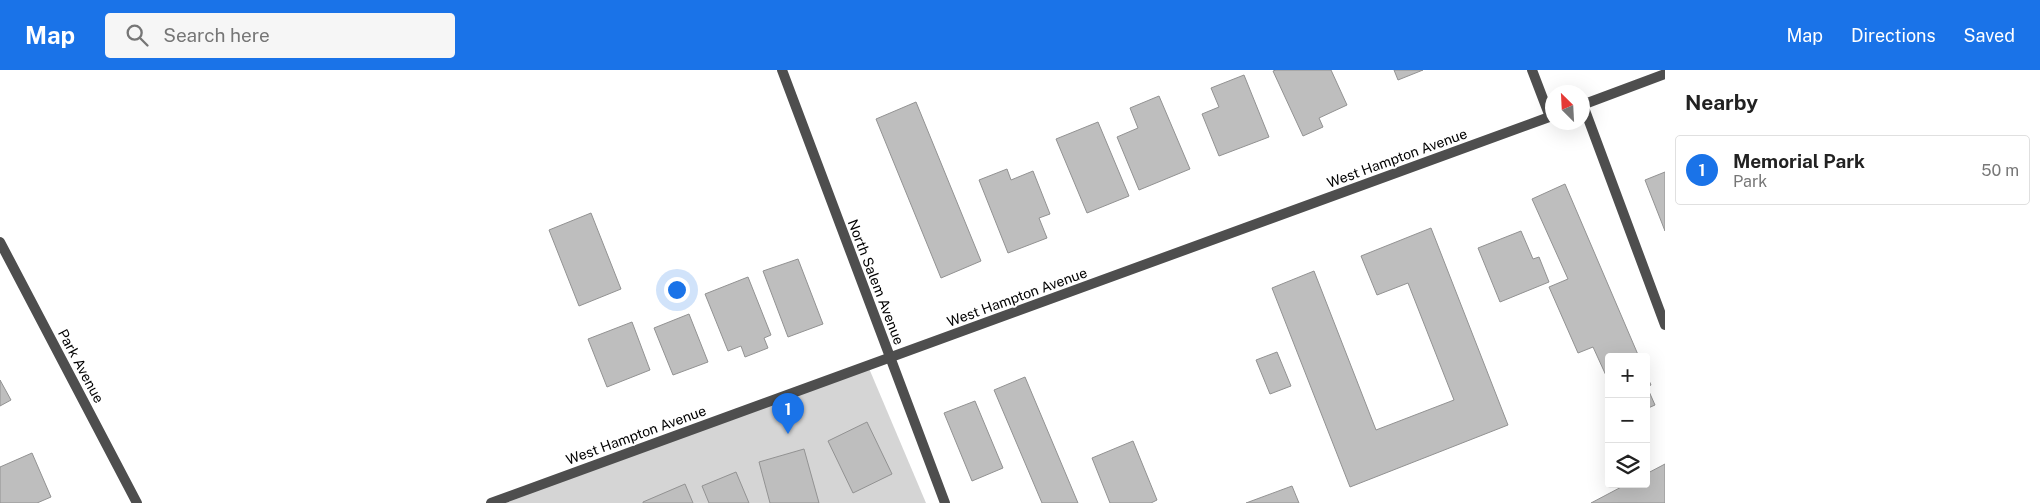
<!DOCTYPE html>
<meta charset="utf-8">
<style>
:root{--surface:#fff;--page:#f6f6f6;--text:#222;--muted:#767676;--line:#e0e0e0;--accent:#1a73e8}
body{margin:0;font-family:"Public Sans",sans-serif;background:var(--page);color:var(--text)}
.controls{position:absolute;right:15px;bottom:15px;display:grid;overflow:hidden;border-radius:5px;box-shadow:0 5px 20px #0002}
.controls button{width:45px;height:45px;display:grid;place-items:center;padding:0;border:0;border-bottom:1px solid var(--line);background:var(--surface);color:var(--text);font:25px sans-serif}
.compass{position:absolute;left:1545px;top:15px;width:45px;height:45px;border-radius:50%;background:var(--surface);box-shadow:0 5px 20px #0002;rotate:336deg}
.you{position:absolute;left:676px;top:219px;width:18px;height:18px;margin:-12px;border:4px solid #fff;border-radius:50%;background:#1a73e8;box-shadow:0 0 0 8px #1a73e833}
.badge{display:grid;place-items:center;width:32px;height:32px;border-radius:50%;background:var(--accent);color:#fff;font-size:16px;font-weight:700}
.pin{position:absolute;translate:-50% -41px;filter:drop-shadow(0 1px 2px #0008)}
.pin::after{content:'';position:absolute;top:26px;width:18px;height:15px;background:inherit;clip-path:polygon(0 0,100% 0,50% 100%)}
.list{margin:0;padding:0;list-style:none}
h2{display:flex;justify-content:space-between;align-items:center;height:65px;margin:0;padding:0 20px;font-size:21px}
h2 small{font-size:16px;font-weight:400;color:var(--muted)}
.list li{display:grid;grid-template-columns:32px 1fr auto;gap:15px;align-items:center;box-sizing:border-box;height:70px;margin:0 10px 10px;padding:0 10px;border:1px solid var(--line);border-radius:5px}
.list b{display:block;font-size:19px;white-space:nowrap}
.list p{margin:0;font-size:16px;white-space:nowrap;color:var(--muted)}
.list em{font-size:16px;font-style:normal;color:var(--muted)}
.icon{flex:none;width:28px;height:28px;fill:none;stroke:currentColor;stroke-width:2;stroke-linecap:round;stroke-linejoin:round}
.map{position:relative;flex:none;width:1665px;height:433px;overflow:hidden}
header{display:flex;align-items:center;gap:30px;box-sizing:border-box;height:70px;padding:0 25px;background:var(--accent);color:#fff}
header strong{font-size:24px}
nav{display:flex;gap:28px;margin-inline-start:auto;font-size:18px}
.search{width:350px;height:45px;background:var(--page);display:flex;align-items:center;gap:12px;box-sizing:border-box;padding:0 18px;border-radius:5px;color:var(--muted);font-size:19px}
main{display:flex}
aside{flex:1;background:var(--surface)}
.map>svg:first-child{display:block}
.green{fill:#d5d5d5}
.building{fill:#bebebe;stroke:#929292}
.lines{fill:none;stroke-linecap:round;stroke-linejoin:round}
.lane{stroke:#4e4e4e;stroke-width:10}
.street{stroke:#4e4e4e;stroke-width:10}
.labels{text-anchor:middle;dominant-baseline:central;stroke-width:4;stroke-linejoin:round;paint-order:stroke}
.street-label{font-size:14px;fill:#000;stroke:#fff}
</style>
<header>
<strong>Map</strong>
<div class="search"><svg class="icon" aria-label="search" viewBox="0 0 24 24"><circle cx="10" cy="10" r="6"/><path d="M15 15l6 6"/></svg>Search here</div>
<nav><a>Map</a><a>Directions</a><a>Saved</a></nav>
</header>
<main>
<div class="map">
<svg width="1665" height="433" viewBox="0 0 1665 433">
<rect width="100%" height="100%" fill="#fff"/>
<path class="green" d="M868 296 926 433H491Z"/>
<g class="building">
<path d="M1276 0H1331L1347 35 1319 48 1323 57 1303 66 1273 1Z"/>
<path d="M1394 0H1423L1398 10Z"/>
<path d="M1244 5 1269 67 1219 86 1202 44 1219 37 1211 18Z"/>
<path d="M1159 26 1190 99 1139 120 1117 67 1138 58 1130 38Z"/>
<path d="M916 32 981 191 941 208 876 49Z"/>
<path d="M1098 52 1129 126 1087 143 1056 69Z"/>
<path d="M1007 99 1011 110 1033 101 1050 144 1039 148 1047 168 1008 183 979 110Z"/>
<path d="M1665 102V161L1645 110Z"/>
<path d="M1565 114 1639 287H1609V312L1593 277 1578 283 1549 217 1568 209 1532 129Z"/>
<path d="M591 143 621 219 579 236 549 160Z"/>
<path d="M1431 158 1508 355 1350 417 1272 218 1314 201 1376 360 1454 330 1408 213 1377 225 1361 186Z"/>
<path d="M1521 161 1533 189 1539 187 1549 212 1500 232 1478 178Z"/>
<path d="M798 189 823 254 788 267 763 201Z"/>
<path d="M748 207 771 265 764 268 768 278 745 287 741 276 728 281 705 224Z"/>
<path d="M689 244 708 292 673 305 654 258Z"/>
<path d="M632 252 650 300 607 317 588 269Z"/>
<path d="M1277 282 1291 316 1270 324 1256 290Z"/>
<path d="M1646 304 1651 315 1647 317 1655 335 1646 339Z"/>
<path d="M1025 307 1078 433H1042L994 320Z"/>
<path d="M0 310 11 330 0 336Z"/>
<path d="M975 331 1003 398 972 411 944 343Z"/>
<path d="M867 352 892 404 853 423 828 371Z"/>
<path d="M1133 371 1157 430 1151 433H1110L1092 388Z"/>
<path d="M804 379 819 433H770L759 392Z"/>
<path d="M32 383 51 427 37 433H0V397Z"/>
<path d="M1665 394V433H1591L1627 414H1646V404Z"/>
<path d="M736 402 749 433H709L702 416Z"/>
<path d="M685 414 693 433H643V432Z"/>
<path d="M1292 416 1299 433H1246Z"/>
</g>
<g class="lines">
<path class="lane" d="M1583 35 1665 255"/>
<g class="street">
<path d="M782 0 945 433"/>
<path d="M1532 0 1550 47"/>
<path d="M1582 35 1665 4"/>
<path d="M0 172 137 433"/>
<path d="M491 433 1552 46"/>
</g>
</g>
<g class="labels">
<g class="street-label">
<text transform="translate(1397 88) rotate(-20)">West Hampton Avenue</text>
<text transform="translate(876 212) rotate(69)">North Salem Avenue</text>
<text transform="translate(1017 227) rotate(-20)">West Hampton Avenue</text>
<text transform="translate(81 296) rotate(62)">Park Avenue</text>
<text transform="translate(636 365) rotate(-20)">West Hampton Avenue</text>
</g>
</g>
</svg>
<div class="controls">
<button>+</button>
<button>−</button>
<button><svg class="icon" aria-label="layers" viewBox="0 0 24 24"><path d="M12 4l9 5-9 5-9-5zM3 14l9 5 9-5"/></svg></button>
</div>
<svg class="compass" viewBox="-18 -18 36 36"><path d="M0-13l5 13h-10z" fill="#e53935"/><path d="M0 13l5-13h-10z" fill="#767676"/></svg>
<div class="you"></div>
<div class="pin badge" style="left:788px;top:364px">1</div>
</div>
<aside>
<h2>Nearby<small></small></h2>
<ul class="list">
<li><span class="badge">1</span><div><b>Memorial Park</b><p>Park</p></div><em>50 m</em></li>
</ul>
</aside>
</main>
